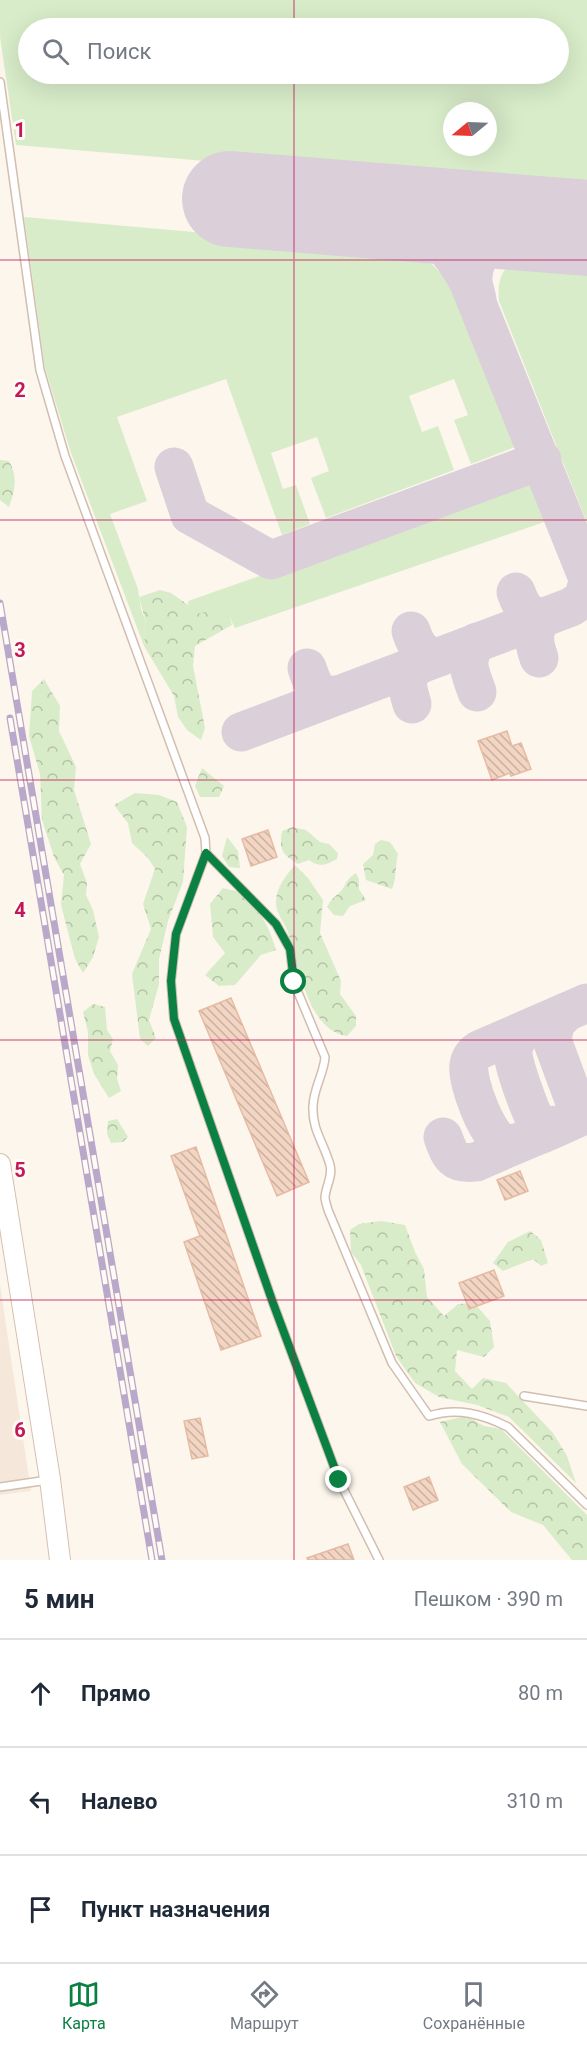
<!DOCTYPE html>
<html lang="ru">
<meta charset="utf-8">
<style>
:root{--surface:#fff;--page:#f2f2f3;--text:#1f2937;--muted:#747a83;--line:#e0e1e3;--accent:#0b8043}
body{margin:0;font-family:Roboto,sans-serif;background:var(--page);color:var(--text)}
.compass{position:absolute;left:443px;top:102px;width:54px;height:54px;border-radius:50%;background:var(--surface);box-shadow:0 6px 24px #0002;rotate:251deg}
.stop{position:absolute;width:18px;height:18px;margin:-14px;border:4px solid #0b8043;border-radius:50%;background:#fff}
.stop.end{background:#0b8043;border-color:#fff;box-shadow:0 2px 6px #0008}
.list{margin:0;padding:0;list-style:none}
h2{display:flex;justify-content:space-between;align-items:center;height:78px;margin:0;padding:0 24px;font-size:26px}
h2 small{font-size:20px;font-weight:400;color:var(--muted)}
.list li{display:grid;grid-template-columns:39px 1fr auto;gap:18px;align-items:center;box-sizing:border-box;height:108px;padding:0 24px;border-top:2px solid var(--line)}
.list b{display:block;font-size:22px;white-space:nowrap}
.list em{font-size:20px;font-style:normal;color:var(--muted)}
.icon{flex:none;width:33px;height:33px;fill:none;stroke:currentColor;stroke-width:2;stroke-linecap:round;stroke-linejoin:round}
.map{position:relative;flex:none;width:587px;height:1560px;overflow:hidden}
.search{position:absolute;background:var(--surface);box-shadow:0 6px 24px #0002;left:18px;right:18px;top:18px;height:66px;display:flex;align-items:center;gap:15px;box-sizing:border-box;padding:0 21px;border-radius:33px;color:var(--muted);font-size:22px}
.sheet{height:402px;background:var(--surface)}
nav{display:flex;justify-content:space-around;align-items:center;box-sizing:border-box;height:84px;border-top:2px solid var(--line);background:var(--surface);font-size:16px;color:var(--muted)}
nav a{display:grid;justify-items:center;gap:3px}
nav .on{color:var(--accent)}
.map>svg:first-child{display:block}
.residential{fill:#f5e8da}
.grass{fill:#d8ecc9;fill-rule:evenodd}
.forest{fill:url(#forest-crowns)}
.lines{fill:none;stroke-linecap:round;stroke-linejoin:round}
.taxiway{stroke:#dbcfda;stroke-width:39}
.runway{stroke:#dbcfda;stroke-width:96}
.building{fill:url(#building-back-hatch);stroke:#e6bba3;stroke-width:1.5}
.service-casing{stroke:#d1beb0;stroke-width:10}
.secondary-casing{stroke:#d6c0b0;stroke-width:22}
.service{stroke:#fff;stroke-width:7}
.secondary{stroke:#fff;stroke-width:20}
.rail-casing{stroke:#b9a8c9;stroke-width:7}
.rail{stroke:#fffaf3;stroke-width:4.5;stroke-dasharray:14;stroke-linecap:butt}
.route{stroke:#0b8043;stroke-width:8}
.grid{fill:none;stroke:#c2185b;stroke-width:1.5;stroke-opacity:0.55}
.grid-label{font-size:20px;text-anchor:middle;font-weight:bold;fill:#c2185b;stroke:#fffaf3;stroke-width:6;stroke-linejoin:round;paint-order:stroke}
</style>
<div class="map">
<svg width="587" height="1560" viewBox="0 0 587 1560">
<defs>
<pattern id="forest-crowns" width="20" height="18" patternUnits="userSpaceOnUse" patternTransform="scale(1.5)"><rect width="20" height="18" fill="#d8ecc9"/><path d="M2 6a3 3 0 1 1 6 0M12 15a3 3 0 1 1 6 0" fill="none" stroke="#b4c2a5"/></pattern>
<pattern id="building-back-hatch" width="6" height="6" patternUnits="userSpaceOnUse" patternTransform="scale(1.5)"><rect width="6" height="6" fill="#f3d5c3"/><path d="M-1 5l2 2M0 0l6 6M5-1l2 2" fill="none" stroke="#cab0a1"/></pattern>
</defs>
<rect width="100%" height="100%" fill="#fdf6ec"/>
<path class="residential" d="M0 1285 31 1491 0 1495Z"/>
<g class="grass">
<path d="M0 0H587V193L16 145 0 37ZM558 28V74H28V28ZM452 111H488V147H452Z"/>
<path d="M24 217 411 251 430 262 447 280 515 447 471 464 454 420 468 415 454 379 409 396 422 432 438 426 454 470 326 518 311 478 329 471 317 437 271 453 283 489 296 485 310 524 282 535 226 379 117 417 147 501 110 514 138 589 141 609 146 623 144 646 71 453 45 368Z"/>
<path d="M522 259 587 265V523L499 301C497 282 501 264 522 259Z"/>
<path d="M533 481 550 520 235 628 230 618 190 615 188 601Z"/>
</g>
<g class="forest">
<path d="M0 460 9 461C18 477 15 490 9 507L0 500Z"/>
<path d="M160 590 171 593 190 606V615L217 610 230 618 232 625 195 646 193 666 205 728 201 740 187 730 178 717 174 696 144 646 146 623 139 597Z"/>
<path d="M44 679 60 706 59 731 76 767 74 790 91 844 80 864 87 883 86 895 93 910 99 937 93 957 83 973 75 959 61 905 64 875 54 857 42 820 40 774 29 736 32 691Z"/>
<path d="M202 768 224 786 219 797H200L195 786Z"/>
<path d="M135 793 159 795 177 802 187 827 183 882 168 921 159 959V984L149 1020 156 1038 148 1046 140 1039 132 974 151 929 143 904 155 869 148 858 132 843 128 823 114 805Z"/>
<path d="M292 827 306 830 320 842 329 844 338 853 337 859C326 865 320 868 309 860L298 864C282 854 279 850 282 831Z"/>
<path d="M227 837 238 851 240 868 229 867 222 856Z"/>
<path d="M381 840 390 842 398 854C395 866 397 877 392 889L366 880 363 864 373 855 375 844Z"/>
<path d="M295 865 308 878 323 900 320 933 341 981 340 994 356 1016V1026L347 1036C308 1031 298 964 288 932 285 923 275 912 276 902 276 888 286 875 295 865Z"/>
<path d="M356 873 359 879V889L366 900 350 906 343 916 334 915 327 907C331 899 335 897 340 892 347 885 344 881 356 873Z"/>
<path d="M223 888C229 890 237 890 242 893 258 904 271 932 276 950L261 955 235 985 219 986 205 975 225 953 213 937 210 904Z"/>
<path d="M93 1004 105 1007 107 1030 113 1039 110 1051 118 1065 117 1079 121 1091 109 1098 94 1074 88 1055V1032L83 1012Z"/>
<path d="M117 1119 128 1137 123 1142 111 1143 107 1134 108 1121Z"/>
<path d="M381 1221 405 1225 415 1252 424 1269 427 1297 444 1316 458 1304 474 1303 490 1321 494 1347 484 1357 457 1350 455 1371 472 1389 483 1378 506 1383 553 1433 567 1456 576 1483 509 1417 477 1405 439 1397 415 1383 396 1356 361 1265 351 1252 350 1230 359 1224Z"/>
<path d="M530 1231 541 1240 548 1263 541 1266 533 1259 503 1271 493 1263 508 1242Z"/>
<path d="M466 1416 484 1426 501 1429 587 1515V1560H572L543 1525 511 1512 462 1464 440 1422Z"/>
</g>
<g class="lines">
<g class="taxiway">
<path d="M410 214C435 233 453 253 468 281L587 576"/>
<path d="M477 300C476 293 473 286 473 280 472 247 504 230 531 223"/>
<path d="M174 467 190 515 271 560 542 460"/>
<path d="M516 592C521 606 527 617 543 617"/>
<path d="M411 631C416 646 422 656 439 657"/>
<path d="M539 658C533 641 532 631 543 617"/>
<path d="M307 668C313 686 317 697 338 695"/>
<path d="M477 692C470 672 463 661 477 642"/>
<path d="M412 704C407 687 403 677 419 664"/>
<path d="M241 732 571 607 583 599 587 585"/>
<path d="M587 1003 479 1050C473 1054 470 1058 469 1065 466 1080 488 1140 504 1143 521 1147 569 1121 587 1114"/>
<path d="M566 1012 555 1024 552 1040 573 1097 581 1107 587 1109"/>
<path d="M528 1029C520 1034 513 1041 513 1052 512 1062 530 1111 536 1121L546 1126 559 1125"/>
<path d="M443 1137C450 1156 453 1165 476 1162L529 1139"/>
</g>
<path class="runway" d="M230 199 587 228"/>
</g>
<g class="building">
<path d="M507 731 512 746 521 743 531 769 511 776 510 773 492 780 478 741Z"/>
<path d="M268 830 277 857 251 866 242 839Z"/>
<path d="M231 998 309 1182 277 1196 199 1011Z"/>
<path d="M196 1147 261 1336 221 1350 184 1242 200 1236 171 1156Z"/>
<path d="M520 1171 528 1191 505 1200 497 1180Z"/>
<path d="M494 1270 504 1296 469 1309 459 1283Z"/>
<path d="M200 1418 208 1456 192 1459 184 1421Z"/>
<path d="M429 1477 438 1500 413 1510 404 1487Z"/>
<path d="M348 1544 354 1560H308L307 1558Z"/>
</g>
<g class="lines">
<g class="service-casing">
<g id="service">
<path d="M0 82 40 370 65 456 205 838 206 853 276 924 290 949 294 983 325 1057C324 1074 313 1089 313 1107 312 1130 324 1143 330 1165 333 1177 326 1185 325 1197 325 1201 327 1206 328 1210L392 1363 429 1416C457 1407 482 1414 508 1427L587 1505"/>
<path d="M206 853 176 934 171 981 174 1019 273 1303 339 1480 379 1560"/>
<path d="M524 1396 587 1406"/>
<path d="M0 1487 48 1480"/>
</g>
</g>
<g class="secondary-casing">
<path id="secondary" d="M0 1164 50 1479 60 1560"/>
</g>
<use href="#service" class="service"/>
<use href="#secondary" class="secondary"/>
<g class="rail-casing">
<g id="rail">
<path d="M0 603 162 1560"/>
<path d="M10 718 152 1560"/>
</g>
</g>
<use href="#rail" class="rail"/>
</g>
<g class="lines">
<path class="route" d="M294 982 290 949 276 924 206 853 176 934 171 981 174 1019 273 1303 339 1480"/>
</g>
<path class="grid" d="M294 0V28M294 74V1560M0 260H587M0 520H587M0 780H587M0 1040H587M0 1300H587"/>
<g class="grid-label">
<text x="20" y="137">1</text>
<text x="20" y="397">2</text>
<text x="20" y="657">3</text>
<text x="20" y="917">4</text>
<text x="20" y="1177">5</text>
<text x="20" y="1437">6</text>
</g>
</svg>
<svg class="compass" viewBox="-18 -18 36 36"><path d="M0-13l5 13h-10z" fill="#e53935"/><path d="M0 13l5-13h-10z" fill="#747a83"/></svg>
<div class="stop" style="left:294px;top:982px"></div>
<div class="stop end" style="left:339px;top:1480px"></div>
<div class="search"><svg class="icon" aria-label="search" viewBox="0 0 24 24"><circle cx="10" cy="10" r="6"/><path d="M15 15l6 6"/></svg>Поиск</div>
</div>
<section class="sheet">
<h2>5 мин<small>Пешком · 390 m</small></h2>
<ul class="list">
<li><svg class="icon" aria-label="ahead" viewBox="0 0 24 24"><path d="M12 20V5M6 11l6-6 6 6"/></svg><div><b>Прямо</b></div><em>80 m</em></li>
<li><svg class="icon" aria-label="left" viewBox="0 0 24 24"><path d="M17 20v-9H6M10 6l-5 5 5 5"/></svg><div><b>Налево</b></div><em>310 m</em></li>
<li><svg class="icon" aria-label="arrive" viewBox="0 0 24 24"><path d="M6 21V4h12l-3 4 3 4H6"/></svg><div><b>Пункт назначения</b></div></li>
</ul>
</section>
<nav>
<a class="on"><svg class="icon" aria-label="map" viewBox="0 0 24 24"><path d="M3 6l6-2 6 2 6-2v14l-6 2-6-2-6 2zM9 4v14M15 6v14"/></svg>Карта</a>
<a><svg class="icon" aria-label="directions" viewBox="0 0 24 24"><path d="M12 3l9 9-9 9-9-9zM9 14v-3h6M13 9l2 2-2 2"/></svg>Маршрут</a>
<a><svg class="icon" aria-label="saved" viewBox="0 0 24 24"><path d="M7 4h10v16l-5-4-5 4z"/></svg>Сохранённые</a>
</nav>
